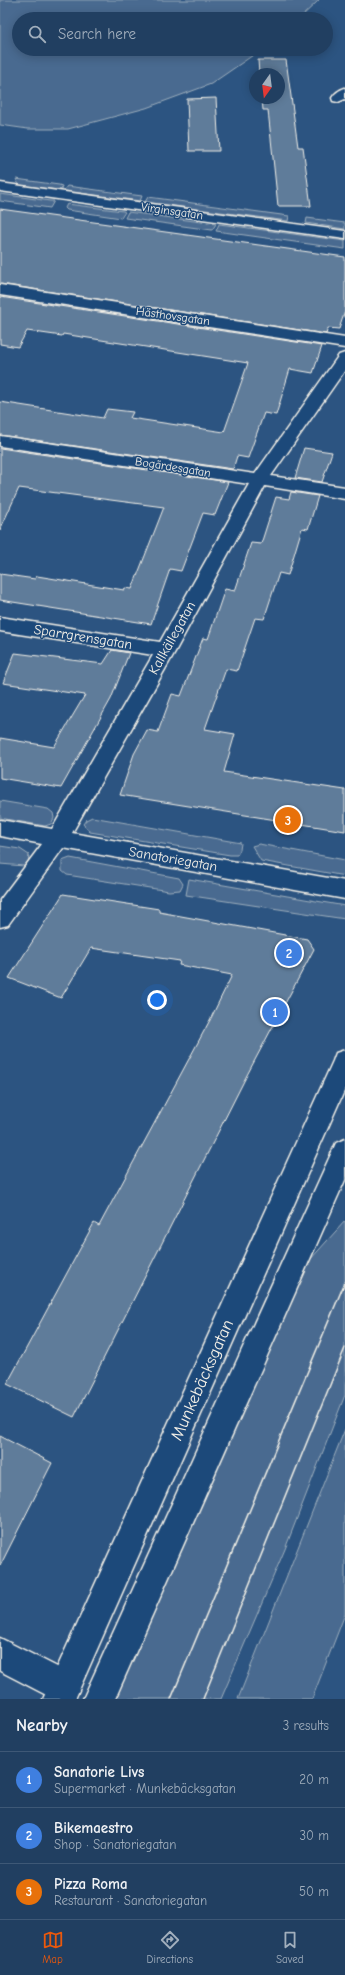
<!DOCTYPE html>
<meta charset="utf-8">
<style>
:root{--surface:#213f61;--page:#2d4a6a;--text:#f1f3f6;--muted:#a2afbd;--line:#3e5876;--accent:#ea580c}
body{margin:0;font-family:"Comic Neue",sans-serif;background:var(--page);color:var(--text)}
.compass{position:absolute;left:249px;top:68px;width:36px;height:36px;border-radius:50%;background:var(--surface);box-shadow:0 2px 10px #0003;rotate:194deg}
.you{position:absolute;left:157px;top:1000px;width:14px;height:14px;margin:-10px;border:3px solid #fff;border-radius:50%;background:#1a73e8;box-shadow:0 0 0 6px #1a73e833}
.badge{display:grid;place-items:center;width:26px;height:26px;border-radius:50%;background:var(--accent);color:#fff;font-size:13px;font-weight:700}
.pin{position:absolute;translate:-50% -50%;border:2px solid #fff;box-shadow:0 1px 4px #0006}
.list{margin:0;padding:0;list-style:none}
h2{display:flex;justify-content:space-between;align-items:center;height:52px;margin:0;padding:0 16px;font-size:17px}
h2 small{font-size:13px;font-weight:400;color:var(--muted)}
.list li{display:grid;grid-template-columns:26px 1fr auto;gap:12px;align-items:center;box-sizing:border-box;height:56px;padding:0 16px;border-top:1px solid var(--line)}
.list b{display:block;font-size:15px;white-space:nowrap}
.list p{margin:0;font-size:13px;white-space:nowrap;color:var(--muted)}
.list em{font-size:13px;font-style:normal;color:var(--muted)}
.icon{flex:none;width:22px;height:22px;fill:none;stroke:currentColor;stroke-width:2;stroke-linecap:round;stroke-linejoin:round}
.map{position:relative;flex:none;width:345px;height:1699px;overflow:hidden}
.search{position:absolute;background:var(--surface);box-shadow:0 2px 10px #0003;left:12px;right:12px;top:12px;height:44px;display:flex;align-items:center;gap:10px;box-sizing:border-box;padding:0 14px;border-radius:22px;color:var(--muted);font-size:15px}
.sheet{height:220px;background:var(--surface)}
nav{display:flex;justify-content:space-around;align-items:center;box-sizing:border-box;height:56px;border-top:1px solid var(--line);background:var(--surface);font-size:11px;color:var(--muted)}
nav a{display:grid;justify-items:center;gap:2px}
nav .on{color:var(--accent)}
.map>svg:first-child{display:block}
.green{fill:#496b90;stroke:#9eaebc}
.building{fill:#5e7b9a;stroke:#f4f1e8}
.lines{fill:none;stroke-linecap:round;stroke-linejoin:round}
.street-casing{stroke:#f4f1e8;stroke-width:3}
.secondary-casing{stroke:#f4f1e8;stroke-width:3}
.street{fill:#1f4a7a;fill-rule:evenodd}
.secondary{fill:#1f4a7a;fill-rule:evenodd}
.tram{stroke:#f4f1e8;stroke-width:1.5}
.labels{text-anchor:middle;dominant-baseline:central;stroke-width:3;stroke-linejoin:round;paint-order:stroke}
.far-street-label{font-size:12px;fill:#f4f1e8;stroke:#1f4a7a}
.street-label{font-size:14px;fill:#f4f1e8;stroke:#1f4a7a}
.near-street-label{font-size:17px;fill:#f4f1e8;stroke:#1f4a7a}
</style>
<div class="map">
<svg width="345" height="1699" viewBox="0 0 345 1699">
<rect width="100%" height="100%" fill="#2c5481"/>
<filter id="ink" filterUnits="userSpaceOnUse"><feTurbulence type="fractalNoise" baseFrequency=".025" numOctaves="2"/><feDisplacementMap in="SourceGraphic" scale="8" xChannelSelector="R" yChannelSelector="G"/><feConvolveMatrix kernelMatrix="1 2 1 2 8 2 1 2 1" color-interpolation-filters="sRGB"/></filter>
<g filter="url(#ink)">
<g class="green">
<path d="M0 0H319L299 19H19V49H262L211 84 146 108 68 129H28L0 125Z"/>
<path d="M16 179 59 185 62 186 61 190H58L19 185Z"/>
<path d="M67 186 142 196 140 201 66 191 64 190Z"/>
<path d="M0 194 50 201H54L50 208 0 201Z"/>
<path d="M148 197 289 216 288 221 145 202Z"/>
<path d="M67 204 123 211 125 212 121 218 67 210 65 208Z"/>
<path d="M128 212 216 224 212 230 125 218Z"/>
<path d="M307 218 345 223V229L306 223Z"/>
<path d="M219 224 345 241V249L216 231Z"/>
<path d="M0 801 48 809 53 813 54 818 51 824 45 826 0 818Z"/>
<path d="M92 817 241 843 240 850 237 855H230L90 832 83 824 86 820Z"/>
<path d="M259 844 345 860V876L261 861 252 846Z"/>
<path d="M0 846 20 849 29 855 28 863 24 866 0 864Z"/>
<path d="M70 858 179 878 183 884 180 890 169 891 67 875 62 871V861Z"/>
<path d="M189 879 345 906V919L186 895Z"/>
<path d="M345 1221V1395L285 1549 221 1699H113L309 1261Z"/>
<path d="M345 1429V1614L312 1699H238Z"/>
</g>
<g class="building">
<path d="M258 60H286L298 147H303L311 206H278L268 110H263L262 98H279V74H259Z"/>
<path d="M216 98 219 151H189L187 99Z"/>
<path d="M0 209 345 257V311L339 329 328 328 326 334 0 284Z"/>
<path d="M0 297 322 346 313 373 290 369 276 415 264 413 248 458 237 456 233 469 0 435V402L103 418 107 409 133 412 130 418 224 432 248 363 63 334 62 336 27 331 18 347 0 344Z"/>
<path d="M0 448 228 482 215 515 203 513 181 571 170 569 151 624 0 600V574L35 579 37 576 124 590 125 588 132 589 164 507 19 488 0 530Z"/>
<path d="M304 448 332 452 322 482 295 478Z"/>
<path d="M291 492 318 496 308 529 302 528 288 575 279 573 264 619 255 618 237 671 226 669 205 729 235 734 224 772 345 790V831L120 795 134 754 147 730 158 732 172 694 181 696 203 638 208 639 225 589 235 591 251 543 261 544 276 497 289 499Z"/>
<path d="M112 650 129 653 111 699 61 788 0 778V738L54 747 85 695 3 683 15 653 103 664Z"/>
<path d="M63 894 159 909V912L307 939 314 949 247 1075 74 1417 7 1384 94 1223 99 1226 210 1020 232 975 179 965 180 961 91 948 61 998 9 978Z"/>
<path d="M0 1436 52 1463 0 1566Z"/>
</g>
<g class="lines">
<g class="street-casing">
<g id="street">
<path d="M345 88V99L338 102 333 101 332 98C335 93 339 90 345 88Z"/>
<path d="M0 183 345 231V239L0 191Z"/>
<path d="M0 285 345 338V348L0 295Z"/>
<path d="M345 353V370L271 476 345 487V499L265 486 176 650 72 833 345 881V899L63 848 8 925 0 927V900L42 844 0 836V820L52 829 153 655 0 631V617L160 642 249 484 0 446V436L255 474 339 355Z"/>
<path d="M0 1638 75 1676 80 1687 75 1698 54 1699 0 1671Z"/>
</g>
</g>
<g class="secondary-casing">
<g id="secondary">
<path d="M345 1050V1089L75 1699H43L333 1061 336 1053Z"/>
<path d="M345 1139V1180L115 1699H83L336 1143Z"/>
</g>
</g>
<use href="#street" class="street"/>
<use href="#secondary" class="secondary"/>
<g class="tram">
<path d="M171 1699 345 1282"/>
<path d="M203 1699 345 1348"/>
</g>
</g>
</g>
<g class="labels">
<g class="far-street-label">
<text transform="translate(172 211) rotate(8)">Virginsgatan</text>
<text transform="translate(173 316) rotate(8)">Hästhovsgatan</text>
<text transform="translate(173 467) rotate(9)">Bogärdesgatan</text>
</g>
<g class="street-label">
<text transform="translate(83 637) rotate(9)">Sparrgrensgatan</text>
<text transform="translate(172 638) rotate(-61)">Kallkällegatan</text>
<text transform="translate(173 859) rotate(10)">Sanatoriegatan</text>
</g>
<g class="near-street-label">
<text transform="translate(202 1380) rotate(-66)">Munkebäcksgatan</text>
</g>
</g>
</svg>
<svg class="compass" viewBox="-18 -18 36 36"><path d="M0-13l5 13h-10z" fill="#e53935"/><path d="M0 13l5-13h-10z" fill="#a2afbd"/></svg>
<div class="you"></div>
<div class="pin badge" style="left:275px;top:1012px;background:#3f7fe0">1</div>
<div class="pin badge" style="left:289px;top:953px;background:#3f7fe0">2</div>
<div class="pin badge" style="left:288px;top:820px;background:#e8710a">3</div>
<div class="search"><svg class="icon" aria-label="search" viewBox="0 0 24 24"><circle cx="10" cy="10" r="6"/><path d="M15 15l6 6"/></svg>Search here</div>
</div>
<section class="sheet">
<h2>Nearby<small>3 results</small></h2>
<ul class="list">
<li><span class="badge" style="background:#3f7fe0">1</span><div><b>Sanatorie Livs</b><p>Supermarket · Munkebäcksgatan</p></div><em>20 m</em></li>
<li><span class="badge" style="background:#3f7fe0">2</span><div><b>Bikemaestro</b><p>Shop · Sanatoriegatan</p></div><em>30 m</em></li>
<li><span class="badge" style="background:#e8710a">3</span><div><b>Pizza Roma</b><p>Restaurant · Sanatoriegatan</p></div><em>50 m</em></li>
</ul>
</section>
<nav>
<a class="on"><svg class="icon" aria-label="map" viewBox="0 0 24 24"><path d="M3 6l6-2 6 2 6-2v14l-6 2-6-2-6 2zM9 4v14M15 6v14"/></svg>Map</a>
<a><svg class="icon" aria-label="directions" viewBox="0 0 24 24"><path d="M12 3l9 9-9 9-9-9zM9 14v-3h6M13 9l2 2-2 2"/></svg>Directions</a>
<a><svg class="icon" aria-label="saved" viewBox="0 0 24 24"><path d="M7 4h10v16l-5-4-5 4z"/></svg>Saved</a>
</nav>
